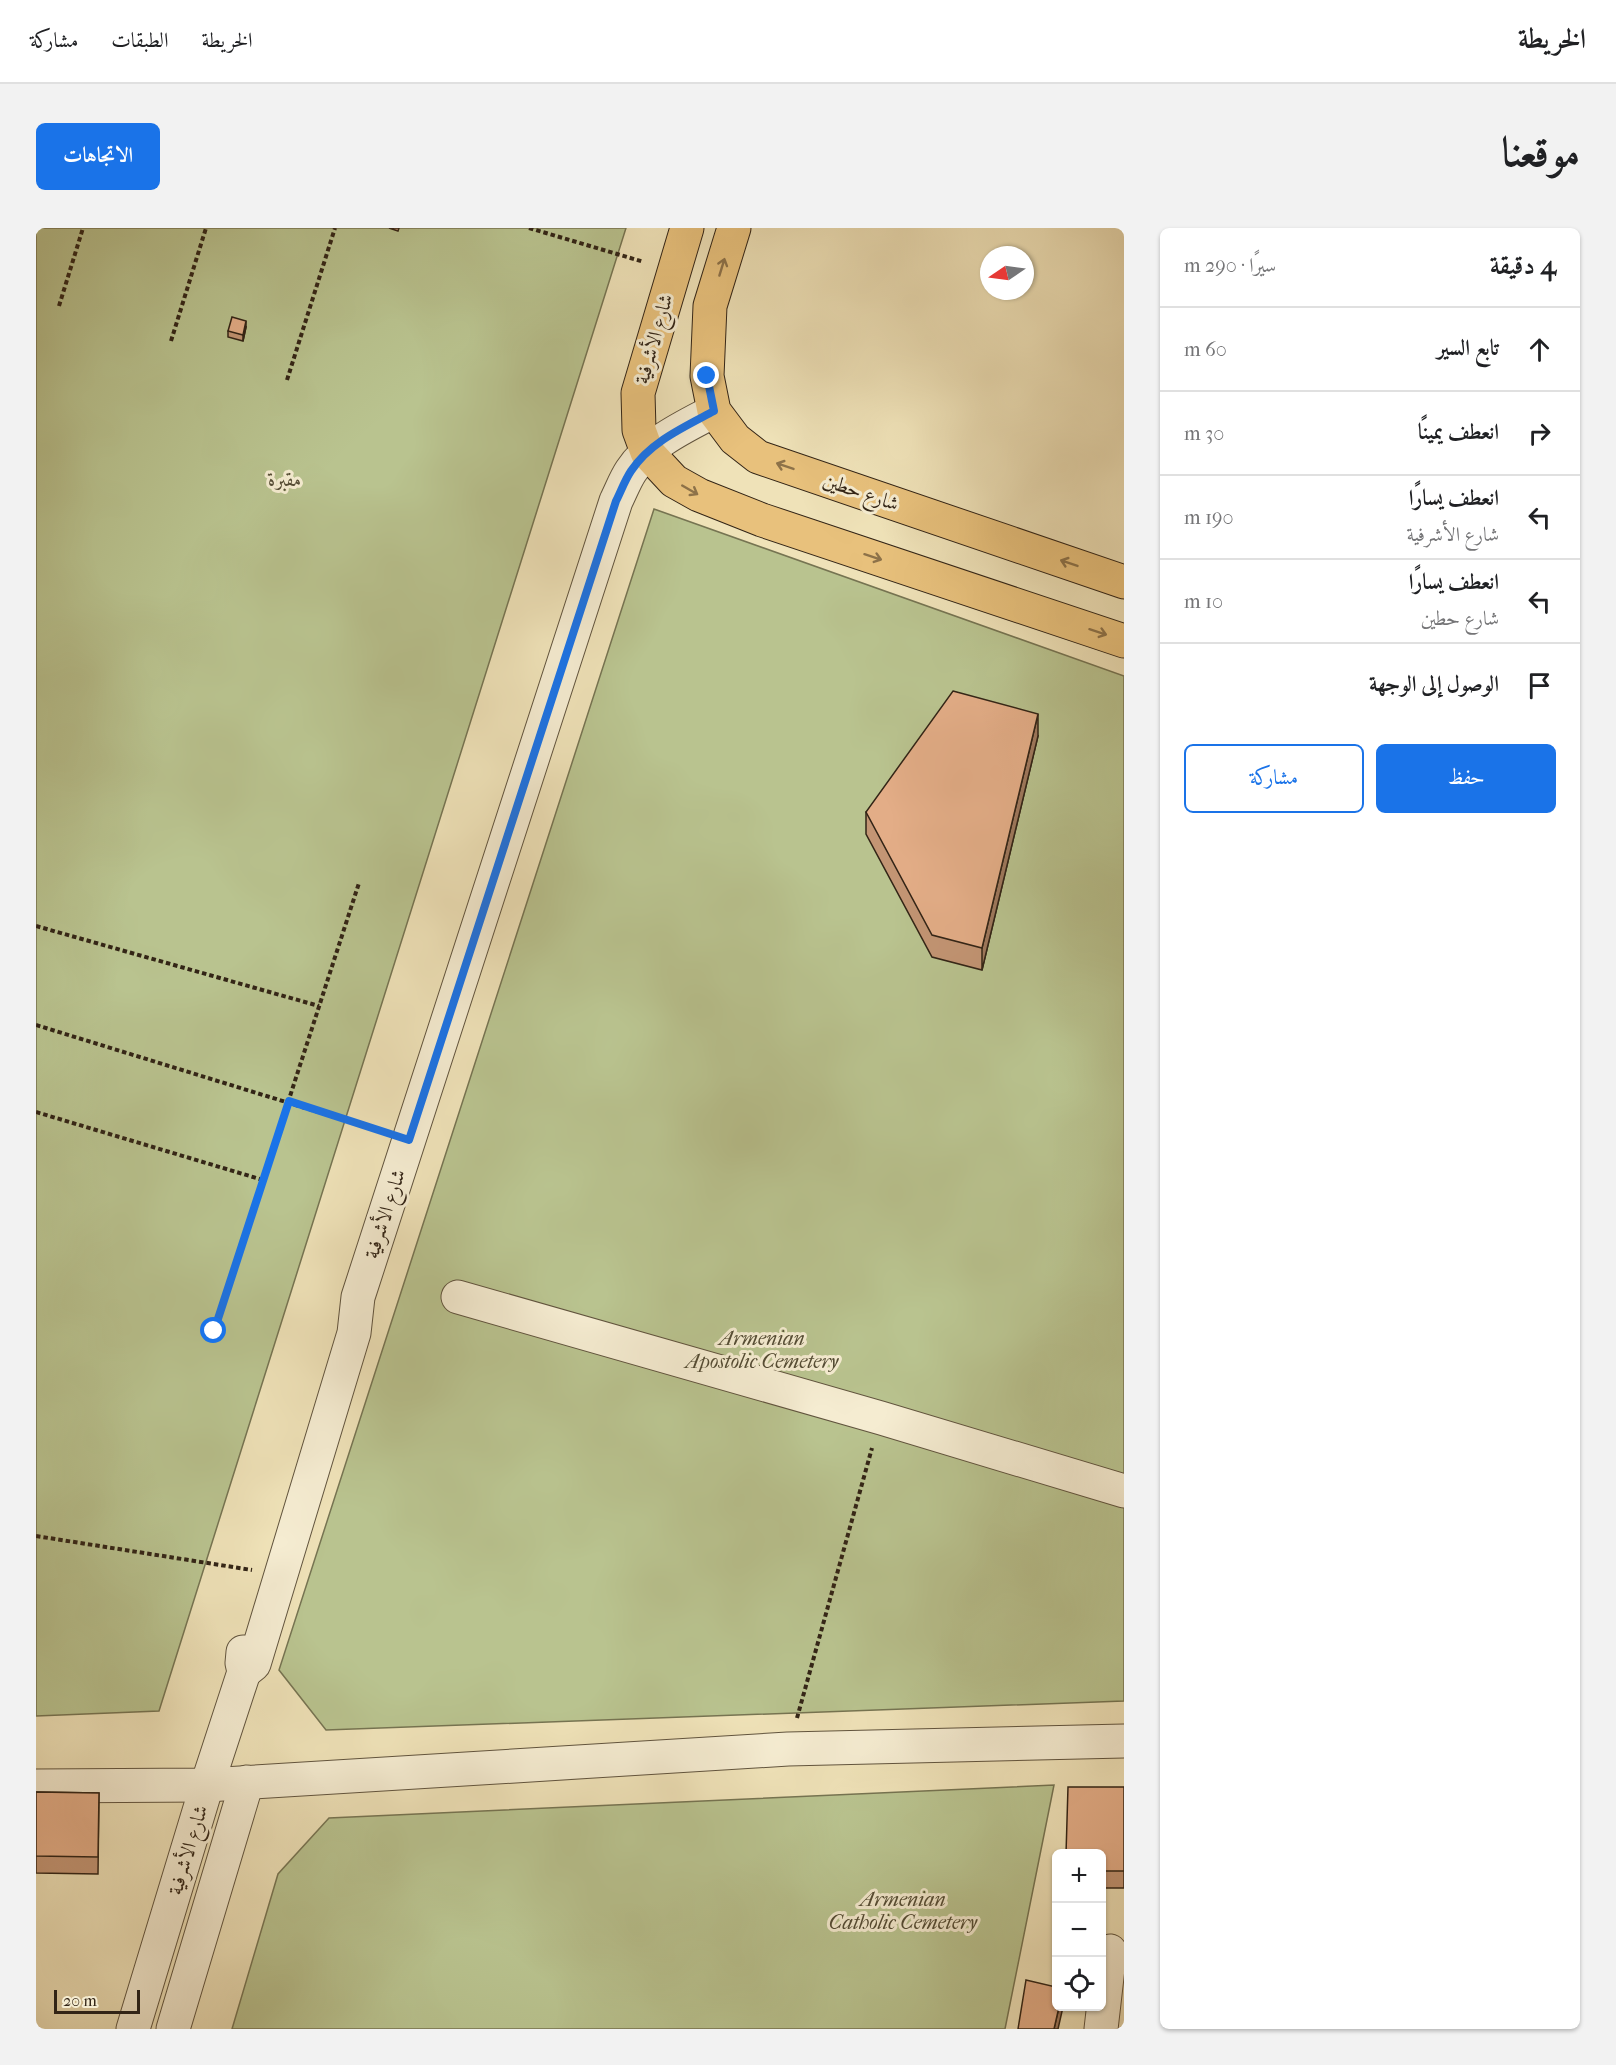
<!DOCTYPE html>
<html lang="ar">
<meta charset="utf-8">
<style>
:root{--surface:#fff;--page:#f2f2f2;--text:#202124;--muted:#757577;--line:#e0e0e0;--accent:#1a73e8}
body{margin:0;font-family:"IM FELL French Canon",Amiri,serif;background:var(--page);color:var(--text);direction:rtl}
.controls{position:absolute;right:18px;bottom:18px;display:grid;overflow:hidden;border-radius:9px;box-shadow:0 2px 4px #0004}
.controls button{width:54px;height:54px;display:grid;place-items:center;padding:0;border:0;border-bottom:2px solid var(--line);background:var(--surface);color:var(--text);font:30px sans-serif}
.compass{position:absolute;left:944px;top:18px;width:54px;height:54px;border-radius:50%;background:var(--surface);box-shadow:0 2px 4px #0004;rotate:257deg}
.scale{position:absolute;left:18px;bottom:15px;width:86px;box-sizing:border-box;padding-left:6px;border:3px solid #322416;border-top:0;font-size:16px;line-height:21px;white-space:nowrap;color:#322416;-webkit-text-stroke:4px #f5ecd1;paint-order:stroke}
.stop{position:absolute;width:18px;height:18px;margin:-14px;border:4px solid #1a73e8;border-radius:50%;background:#fff}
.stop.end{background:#1a73e8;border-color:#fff;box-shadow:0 2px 6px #0008}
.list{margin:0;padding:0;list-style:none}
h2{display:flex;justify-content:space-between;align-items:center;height:78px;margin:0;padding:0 24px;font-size:26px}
h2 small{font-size:20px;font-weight:400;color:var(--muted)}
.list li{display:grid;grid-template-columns:39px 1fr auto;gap:18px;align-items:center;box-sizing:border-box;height:84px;padding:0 24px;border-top:2px solid var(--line)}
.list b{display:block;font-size:22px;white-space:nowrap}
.list p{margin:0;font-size:20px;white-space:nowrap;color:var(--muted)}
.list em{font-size:20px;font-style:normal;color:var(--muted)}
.actions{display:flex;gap:12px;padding:18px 24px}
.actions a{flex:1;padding:14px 0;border:2px solid var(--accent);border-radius:9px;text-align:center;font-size:21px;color:var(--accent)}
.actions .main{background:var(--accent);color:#fff}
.icon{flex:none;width:33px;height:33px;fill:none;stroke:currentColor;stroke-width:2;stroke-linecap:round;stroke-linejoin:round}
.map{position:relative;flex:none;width:1088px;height:1801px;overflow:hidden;direction:ltr;border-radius:9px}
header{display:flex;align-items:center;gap:36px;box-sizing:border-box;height:84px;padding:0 30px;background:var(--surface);border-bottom:2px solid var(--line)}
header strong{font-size:28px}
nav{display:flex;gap:33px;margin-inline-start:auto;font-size:21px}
.intro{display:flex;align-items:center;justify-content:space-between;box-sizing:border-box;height:144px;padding:0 36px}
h1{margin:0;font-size:42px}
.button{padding:15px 27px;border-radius:9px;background:var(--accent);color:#fff;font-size:21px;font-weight:700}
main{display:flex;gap:36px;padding:0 36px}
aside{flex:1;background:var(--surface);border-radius:9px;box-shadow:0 2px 4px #0004}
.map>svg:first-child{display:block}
.green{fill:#b9c38f;stroke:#767452;stroke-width:1.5}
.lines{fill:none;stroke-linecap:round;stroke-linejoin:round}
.minor-casing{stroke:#61543e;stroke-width:35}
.major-casing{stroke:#322416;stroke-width:35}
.path{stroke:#322416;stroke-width:4;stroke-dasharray:4.5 3;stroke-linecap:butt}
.minor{stroke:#f5ecd1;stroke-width:33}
.major{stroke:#e8c17c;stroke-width:33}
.wall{fill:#c39574;stroke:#322416;stroke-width:1.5}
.shaded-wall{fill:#9f795e;stroke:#322416;stroke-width:1.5}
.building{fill:#e3ad87;stroke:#322416;stroke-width:1.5}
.oneway{stroke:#8d7249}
.route{stroke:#1a73e8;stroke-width:8}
.labels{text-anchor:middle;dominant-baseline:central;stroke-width:6;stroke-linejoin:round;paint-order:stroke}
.street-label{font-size:20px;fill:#322416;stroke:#f5ecd1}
.park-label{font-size:20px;font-style:italic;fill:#544c34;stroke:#f5ecd1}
</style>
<header>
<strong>الخريطة</strong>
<nav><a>الخريطة</a><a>الطبقات</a><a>مشاركة</a></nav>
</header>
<div class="intro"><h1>موقعنا</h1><a class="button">الاتجاهات</a></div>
<main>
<aside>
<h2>4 دقيقة<small>سيرًا · 290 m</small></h2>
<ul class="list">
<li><svg class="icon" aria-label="ahead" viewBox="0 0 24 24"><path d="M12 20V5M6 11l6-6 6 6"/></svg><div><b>تابع السير</b></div><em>60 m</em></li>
<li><svg class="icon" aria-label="right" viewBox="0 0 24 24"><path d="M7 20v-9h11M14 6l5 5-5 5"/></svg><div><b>انعطف يمينًا</b></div><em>30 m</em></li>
<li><svg class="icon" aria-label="left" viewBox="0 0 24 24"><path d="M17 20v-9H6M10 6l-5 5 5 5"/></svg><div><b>انعطف يسارًا</b><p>شارع الأشرفية</p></div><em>190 m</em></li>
<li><svg class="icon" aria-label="left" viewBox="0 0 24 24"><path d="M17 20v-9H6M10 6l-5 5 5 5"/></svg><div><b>انعطف يسارًا</b><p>شارع حطين</p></div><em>10 m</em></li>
<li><svg class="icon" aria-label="arrive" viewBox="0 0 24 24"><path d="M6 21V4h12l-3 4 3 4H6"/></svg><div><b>الوصول إلى الوجهة</b></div></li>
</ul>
<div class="actions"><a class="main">حفظ</a><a>مشاركة</a></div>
</aside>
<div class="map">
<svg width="1088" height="1801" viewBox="0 0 1088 1801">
<rect width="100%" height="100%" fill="#efe2b8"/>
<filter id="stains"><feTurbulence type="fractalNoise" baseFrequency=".00333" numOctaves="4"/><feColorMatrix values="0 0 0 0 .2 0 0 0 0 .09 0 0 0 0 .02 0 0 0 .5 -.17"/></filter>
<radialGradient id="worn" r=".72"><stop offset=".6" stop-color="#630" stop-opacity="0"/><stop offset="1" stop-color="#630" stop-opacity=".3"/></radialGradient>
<g class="green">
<path d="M0 0H590L123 1483 0 1488Z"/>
<path d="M618 281 1088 448V1473L290 1502 243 1442Z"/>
<path d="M1018 1557 969 1801H196L242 1646 293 1590Z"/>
</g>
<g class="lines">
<g class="minor-casing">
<g id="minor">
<path d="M422 1069 845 1190 1088 1263"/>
<path d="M208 1444 218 1436 318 1105 322 1069 580 273C585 263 589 252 595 243 614 214 648 199 678 183"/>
<path d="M0 1558 171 1557 752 1521 1088 1513"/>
<path d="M97 1801 171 1557 208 1444 206 1435 207 1424"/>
<path d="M137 1801 211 1554"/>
<path d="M1065 1801 1074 1723"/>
</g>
</g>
<g class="major-casing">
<g id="major">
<path d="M651 0 602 165 603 202 611 224 638 253 663 267 726 292 1088 413"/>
<path d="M698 0 674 78 671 148 678 183 699 211 722 229 1088 354"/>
</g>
</g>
<g class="path">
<path d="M493 0 608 34"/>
<path d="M23 78 47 0"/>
<path d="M135 113 170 0"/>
<path d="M251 152 299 0"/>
<path d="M0 698 283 778"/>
<path d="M0 797 344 903"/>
<path d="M0 884 227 952"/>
<path d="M178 1103 323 655"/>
<path d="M0 1308 216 1342"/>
<path d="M761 1490 836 1220"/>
</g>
<use href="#minor" class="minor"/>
<use href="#major" class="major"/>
</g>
<g class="wall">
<path d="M353 0H363L362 3Z"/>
<path d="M210 99 207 113 192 109V103Z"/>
<path d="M1002 508 946 742 896 729 830 606V584Z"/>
<path d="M1088 1559V1660H1065V1626Z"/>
<path d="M0 1564 63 1565 62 1646 0 1645Z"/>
</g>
<g class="shaded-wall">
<path d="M210 93V99L207 113V107Z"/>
<path d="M1002 486V508L946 742V720Z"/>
<path d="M1023 1779H1027L1022 1801H1018Z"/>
</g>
<g class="building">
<path d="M196 89 210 93 207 107 192 103Z"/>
<path d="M917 463 1002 486 946 720 896 707 830 584Z"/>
<path d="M1032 1559H1088V1643H1065V1626H1030Z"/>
<path d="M0 1564 63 1565 62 1629 0 1628Z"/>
<path d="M990 1752 1020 1759V1779H1023L1018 1801H982Z"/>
</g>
<defs><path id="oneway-shaft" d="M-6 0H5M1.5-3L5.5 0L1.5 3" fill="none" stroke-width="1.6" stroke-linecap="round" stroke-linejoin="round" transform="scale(1.5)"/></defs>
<g class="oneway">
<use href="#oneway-shaft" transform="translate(686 39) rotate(-73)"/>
<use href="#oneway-shaft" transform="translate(749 238) rotate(-161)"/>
<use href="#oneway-shaft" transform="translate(654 262) rotate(30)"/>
<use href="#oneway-shaft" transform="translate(837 329) rotate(18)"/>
<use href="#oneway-shaft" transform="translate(1033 335) rotate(-161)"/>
<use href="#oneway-shaft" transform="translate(1062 404) rotate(18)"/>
</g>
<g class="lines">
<path class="route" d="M178 1103 253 873 373 912 580 273C585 263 589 252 595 243 614 214 648 199 678 183L671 148"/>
</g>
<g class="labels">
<g class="street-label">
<text transform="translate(618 111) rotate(-74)">شارع الأشرفية</text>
<text transform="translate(825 264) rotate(19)">شارع حطين</text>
<text transform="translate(349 986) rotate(-72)">شارع الأشرفية</text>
<text transform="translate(152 1622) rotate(-73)">شارع الأشرفية</text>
</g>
<g class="park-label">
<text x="249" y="251">مقبرة</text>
<text x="726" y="1110">Armenian<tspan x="726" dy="23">Apostolic Cemetery</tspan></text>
<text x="867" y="1671">Armenian<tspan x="867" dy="23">Catholic Cemetery</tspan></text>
</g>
</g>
<rect width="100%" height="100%" filter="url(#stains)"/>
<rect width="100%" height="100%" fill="url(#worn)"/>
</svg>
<div class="controls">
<button>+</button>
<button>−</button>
<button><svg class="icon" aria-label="locate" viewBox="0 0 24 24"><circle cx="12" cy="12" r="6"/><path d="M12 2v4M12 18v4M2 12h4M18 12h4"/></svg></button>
</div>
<svg class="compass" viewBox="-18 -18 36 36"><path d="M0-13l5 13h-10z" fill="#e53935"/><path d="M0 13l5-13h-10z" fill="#757577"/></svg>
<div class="scale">20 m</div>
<div class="stop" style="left:178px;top:1103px"></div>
<div class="stop end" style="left:671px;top:148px"></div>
</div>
</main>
